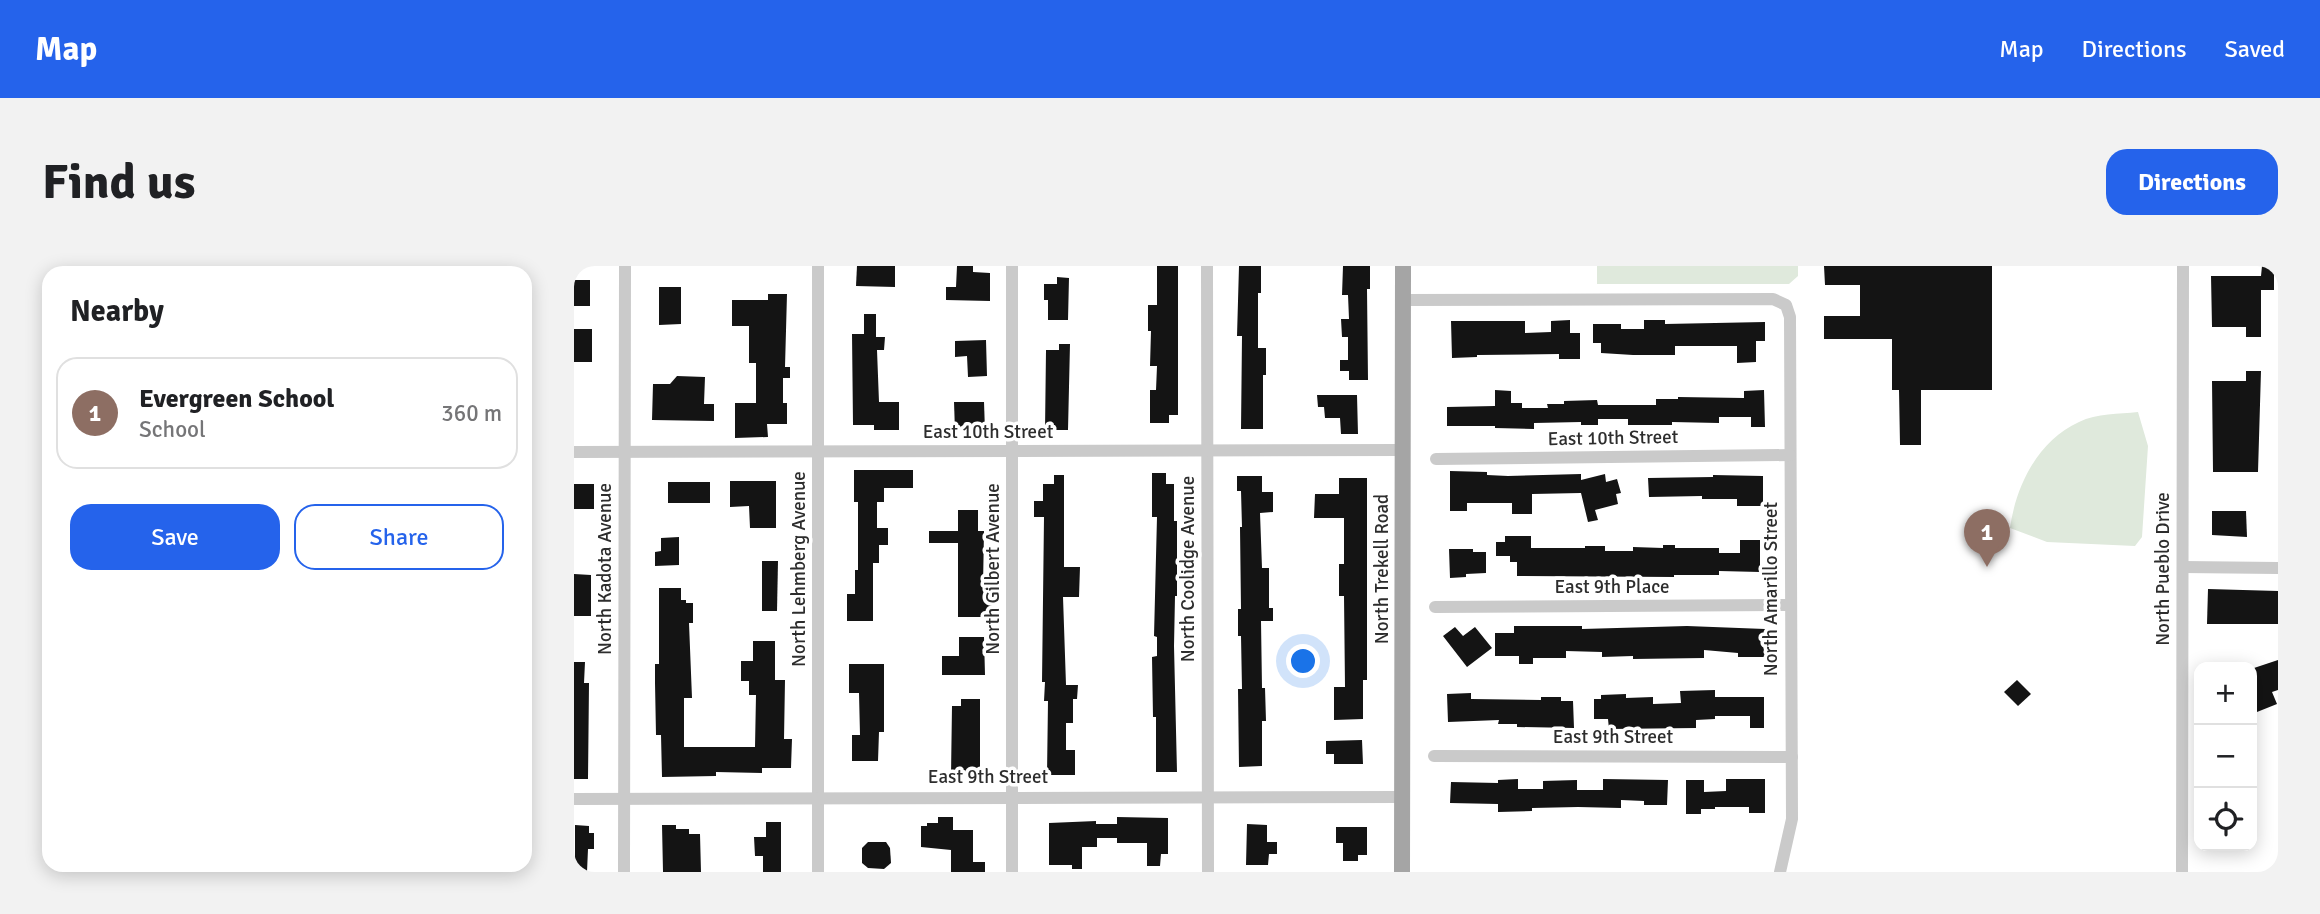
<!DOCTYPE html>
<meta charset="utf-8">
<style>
:root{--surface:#fff;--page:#f2f2f2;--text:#202124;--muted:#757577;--line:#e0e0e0;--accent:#2563eb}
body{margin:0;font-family:Signika,sans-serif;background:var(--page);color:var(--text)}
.controls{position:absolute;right:21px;bottom:21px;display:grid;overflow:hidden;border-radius:14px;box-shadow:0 4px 18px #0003}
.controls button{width:63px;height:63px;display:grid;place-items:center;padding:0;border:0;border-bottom:2px solid var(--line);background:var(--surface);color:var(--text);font:35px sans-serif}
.you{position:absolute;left:730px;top:396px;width:24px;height:24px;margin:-18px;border:5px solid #fff;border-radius:50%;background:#1a73e8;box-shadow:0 0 0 10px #1a73e833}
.badge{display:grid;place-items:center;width:46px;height:46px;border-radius:50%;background:var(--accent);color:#fff;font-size:23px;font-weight:700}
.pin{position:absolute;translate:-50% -58px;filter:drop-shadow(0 2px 4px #0008)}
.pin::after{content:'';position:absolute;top:37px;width:24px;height:21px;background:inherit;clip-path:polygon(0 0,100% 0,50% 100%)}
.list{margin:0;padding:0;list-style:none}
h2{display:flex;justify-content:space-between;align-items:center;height:91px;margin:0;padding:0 28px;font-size:30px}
h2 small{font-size:23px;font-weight:400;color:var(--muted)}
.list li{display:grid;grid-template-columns:46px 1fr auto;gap:21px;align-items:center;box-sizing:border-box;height:112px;margin:0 14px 14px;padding:0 14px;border:2px solid var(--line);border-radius:21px}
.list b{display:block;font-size:26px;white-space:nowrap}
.list p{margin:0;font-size:23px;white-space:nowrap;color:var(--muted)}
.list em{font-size:23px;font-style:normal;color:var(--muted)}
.actions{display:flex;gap:14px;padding:21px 28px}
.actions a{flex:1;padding:16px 0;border:2px solid var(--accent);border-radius:21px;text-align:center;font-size:24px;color:var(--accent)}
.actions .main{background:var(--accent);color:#fff}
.icon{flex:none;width:38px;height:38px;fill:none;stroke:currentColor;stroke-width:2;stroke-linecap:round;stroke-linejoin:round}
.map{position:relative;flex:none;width:1704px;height:606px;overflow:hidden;border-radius:21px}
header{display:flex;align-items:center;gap:42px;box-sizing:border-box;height:98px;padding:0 35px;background:var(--accent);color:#fff}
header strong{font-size:33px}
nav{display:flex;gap:38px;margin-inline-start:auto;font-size:24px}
.intro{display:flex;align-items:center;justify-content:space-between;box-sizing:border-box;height:168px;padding:0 42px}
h1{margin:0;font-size:49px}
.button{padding:18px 32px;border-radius:21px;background:var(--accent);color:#fff;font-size:24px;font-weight:700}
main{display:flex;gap:42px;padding:0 42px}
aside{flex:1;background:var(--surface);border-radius:21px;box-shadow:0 4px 18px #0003}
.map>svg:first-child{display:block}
.green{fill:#dfe9dc}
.building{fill:#141414}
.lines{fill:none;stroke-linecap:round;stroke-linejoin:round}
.minor{stroke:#cacaca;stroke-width:12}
.major{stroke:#a5a5a5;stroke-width:16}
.labels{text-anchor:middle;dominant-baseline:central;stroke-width:7;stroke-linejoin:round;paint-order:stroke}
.street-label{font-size:19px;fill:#2d2d2d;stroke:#fff}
</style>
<header>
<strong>Map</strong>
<nav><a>Map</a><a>Directions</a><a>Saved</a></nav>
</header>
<div class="intro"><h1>Find us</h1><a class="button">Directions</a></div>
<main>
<aside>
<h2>Nearby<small></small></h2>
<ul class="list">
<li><span class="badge" style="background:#8d6e63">1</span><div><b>Evergreen School</b><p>School</p></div><em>360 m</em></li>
</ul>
<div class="actions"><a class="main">Save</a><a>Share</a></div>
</aside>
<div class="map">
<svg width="1704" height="606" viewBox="0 0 1704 606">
<rect width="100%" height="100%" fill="#fff"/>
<g class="green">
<path d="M1023 0H1224V10L1215 18H1023Z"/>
<path d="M1564 146 1574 180 1568 271 1561 280 1473 276 1436 262C1442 219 1464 175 1505 156 1523 147 1545 148 1564 146Z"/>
</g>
<g class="building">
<path d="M283 0H321V21L282 20Z"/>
<path d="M383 0H399V6L416 7V35L372 34V21H382Z"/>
<path d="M583 0H604V149H595V157H576V124H582L583 100H576L577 65H574V39H583Z"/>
<path d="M665 0H687V27H684V82H692V109H689V163H667L668 70H663Z"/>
<path d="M769 0H796V23H793L794 114H775V105H766V94H774V71H768L767 53H775L774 29H768Z"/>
<path d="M1250 0H1418V124H1347V179H1326L1325 124H1318V73H1250V50H1286V19H1251Z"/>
<path d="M1688 0H1700V24H1687V71H1672V61H1638L1637 10H1687Z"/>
<path d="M483 11 495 12 494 54H474V34H470V18H483Z"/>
<rect x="0" y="14" width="16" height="26"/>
<path d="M85 21H107V58L85 59Z"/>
<path d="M194 28H213L211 101H216V112H209V137H213V158H193L194 171 161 172V137H182V97H175V60H158V34H194Z"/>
<path d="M290 48H302V71H311L310 84H303L305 136H325V164H300V159H279L278 68H290Z"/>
<path d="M996 54V67H1006V93H985V88L903 89V91L878 92 877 55H951V67L977 66V55Z"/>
<path d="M1070 54H1091V58L1191 56V75H1182V96L1163 97V80H1101V89H1059L1027 87V77H1019V58H1047V63H1070Z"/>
<rect x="0" y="63" width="18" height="33"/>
<path d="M412 74 413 110 394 111 393 90 381 91V75Z"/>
<path d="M485 78H496L494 164H471L472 84H485Z"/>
<path d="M1672 105H1687L1684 206H1639L1638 115H1672Z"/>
<path d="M103 110 131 111 130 138H140V155L78 154 79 118H96Z"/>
<path d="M921 124 937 125V137H948V142H974L973 138H990V135L1023 134 1024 139H1082V133H1104V131L1170 132V125L1190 124 1191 161H1177V151H1145V157L1098 156V159H1054V153H1024V159H1007V156L960 157V163L921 162V160H873V141L921 140Z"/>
<path d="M743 129H783L784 168H767L766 152H751L750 141H744Z"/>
<path d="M380 136H410L411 165H381Z"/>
<path d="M280 204H339V222H310V236H303V262H314V279H305V297H299V355H273V328H281V304H284V236H280Z"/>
<path d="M876 205 913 206V209L934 210 1007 208V214L1031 208 1032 216 1043 213 1047 227 1042 228 1044 238 1021 244 1024 254 1014 256 1007 227 958 228V248H938V237H893V245H876Z"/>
<path d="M578 207H592V218H600V255H603V330H601L600 380 603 506H582V451H579L578 391 583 390V371L580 370 583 251H578Z"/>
<path d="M480 209H490V301H506L505 331H489L492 419H504L503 433H499V457H492V484H501V509H473L474 435H470L471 416H468L470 251H460V235H469V218H480Z"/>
<path d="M1139 209 1189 210V240H1163V233H1128V230L1075 231 1074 212 1139 211Z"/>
<path d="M663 210H688V226H699V246L686 247 688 302H695V342H699V355H687L688 422H691L692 455H688V500L665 501 664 423H668L667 370H664V343H667L666 261H668L667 225H663Z"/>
<path d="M765 212H793V414H789V453L760 454V421H771L770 330H765V298H770V252H740L741 228H765Z"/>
<path d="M156 215H202V262H176L175 240 156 241Z"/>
<rect x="94" y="216" width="42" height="21"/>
<rect x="0" y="218" width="20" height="25"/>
<path d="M384 244H404V265H410L409 320H419V351H384V277H355V265H384Z"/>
<path d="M1638 245H1672L1673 271 1638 269Z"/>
<path d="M931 270H957V282H1011V280H1031V285H1059V281L1089 282V279H1101V282H1145V287H1166V274H1186V306L1145 305V309H1100V311L943 310V296H936V290H922V276H931Z"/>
<path d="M105 271V299L81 300V286L87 285V272Z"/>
<path d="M875 283H899V286H912V307L892 308V311L876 312Z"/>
<path d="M188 295H204L203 345H188Z"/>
<path d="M0 308 17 309V350H0Z"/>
<path d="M85 322H107V334H112V337H119V357H115L118 432H110V481H181L182 429H175V415H167V395H179V375H201V414H211L210 473H218L217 502H188V507L142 506V510L88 511 87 469H82L81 417V398H85Z"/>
<path d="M1634 323 1704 325V358H1633Z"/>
<path d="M940 360H1008V363L1113 360 1191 363V391H1164V387L1130 384V392L1059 393V390L1028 391V386L992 385V392H959V398H945V390H921V367H940Z"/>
<path d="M881 361 889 370 901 361 918 382 893 401 869 370Z"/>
<path d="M385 371H410L411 409H368V390H385Z"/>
<path d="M1704 394V424L1698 426 1703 438 1678 448V409L1682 408 1680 402Z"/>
<path d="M0 396H11L10 417H15L14 513H0Z"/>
<path d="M275 398H310V466H305L304 495H278V469H286L285 427H275Z"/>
<path d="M1443 414 1457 428 1444 440 1430 426Z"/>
<path d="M1141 424V431H1190V462H1176V450H1141V453L1122 454V462L1035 463 1034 453H1020V433H1027V429L1052 428V432L1079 431V438L1107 437 1106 425Z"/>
<path d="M897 427V433L967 434V431H987V435H999L1000 462 943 461V458H924L925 454 874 456 873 428Z"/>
<path d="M387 433H406V509L377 510 378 440H387Z"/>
<path d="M788 474 789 498H760V488H752V475Z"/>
<path d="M944 513V523H969V515L1003 514V524H1029V513L1094 514 1093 539H1070V535L1047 534V542L1004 541 958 542V545L924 546V538L876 537 877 516 924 517V514Z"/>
<path d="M1152 513H1191V547H1175V541H1141V543H1127V548H1112V514H1130V526L1152 525Z"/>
<path d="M364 551H379V564H399V596H411V606H377V584L347 581V560H353V557H364Z"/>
<path d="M543 551 594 552V588H587L586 600H573V577H543V572H523V581H508V603H498V599H475V557L522 555V558H543Z"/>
<path d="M192 556H207V606H189V590H181L180 571H192Z"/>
<path d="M673 558 693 559V576H703V588H695L694 599H672Z"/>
<path d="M1 559 15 560V567H20V583H14L13 606H1Z"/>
<path d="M88 559H102V563H115V568H126L127 606H89Z"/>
<path d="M762 561H793V589H784V595H769V577H762Z"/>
<path d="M294 576H312L316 582 317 597 310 603 294 602 288 597V582Z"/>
</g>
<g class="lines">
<g class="minor">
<path d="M244 0V606"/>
<path d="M633 0 634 606"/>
<path d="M829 34 1199 33 1212 39 1216 51 1218 553 1206 606"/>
<path d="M0 186 829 184"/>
<path d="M862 193 1216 189"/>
<path d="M1609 301 1704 302"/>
<path d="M861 341 1216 339"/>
<path d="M860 490 1218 491"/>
<path d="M0 533 828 531"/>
<path d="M50 606 51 0"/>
<path d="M438 606V0"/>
<path d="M1608 606 1609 0"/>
</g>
<path class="major" d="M828 606 829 0"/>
</g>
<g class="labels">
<g class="street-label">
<text x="414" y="166">East 10th Street</text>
<text transform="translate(1039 172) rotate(-1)">East 10th Street</text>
<text transform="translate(31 303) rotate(-90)">North Kadota Avenue</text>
<text transform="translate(225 303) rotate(-90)">North Lehmberg Avenue</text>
<text transform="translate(419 303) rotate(-90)">North Gilbert Avenue</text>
<text transform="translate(614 303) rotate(-90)">North Coolidge Avenue</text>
<text transform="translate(808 303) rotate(-90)">North Trekell Road</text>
<text transform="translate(1589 303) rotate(-90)">North Pueblo Drive</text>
<text x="1038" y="321">East 9th Place</text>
<text transform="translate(1197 323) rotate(-90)">North Amarillo Street</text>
<text x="1039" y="471">East 9th Street</text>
<text x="414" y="511">East 9th Street</text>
</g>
</g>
</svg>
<div class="controls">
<button>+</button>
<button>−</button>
<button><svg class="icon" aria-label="locate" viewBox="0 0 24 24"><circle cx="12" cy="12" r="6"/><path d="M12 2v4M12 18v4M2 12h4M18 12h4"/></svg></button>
</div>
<div class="you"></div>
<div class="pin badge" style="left:1413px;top:301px;background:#8d6e63">1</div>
</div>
</main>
